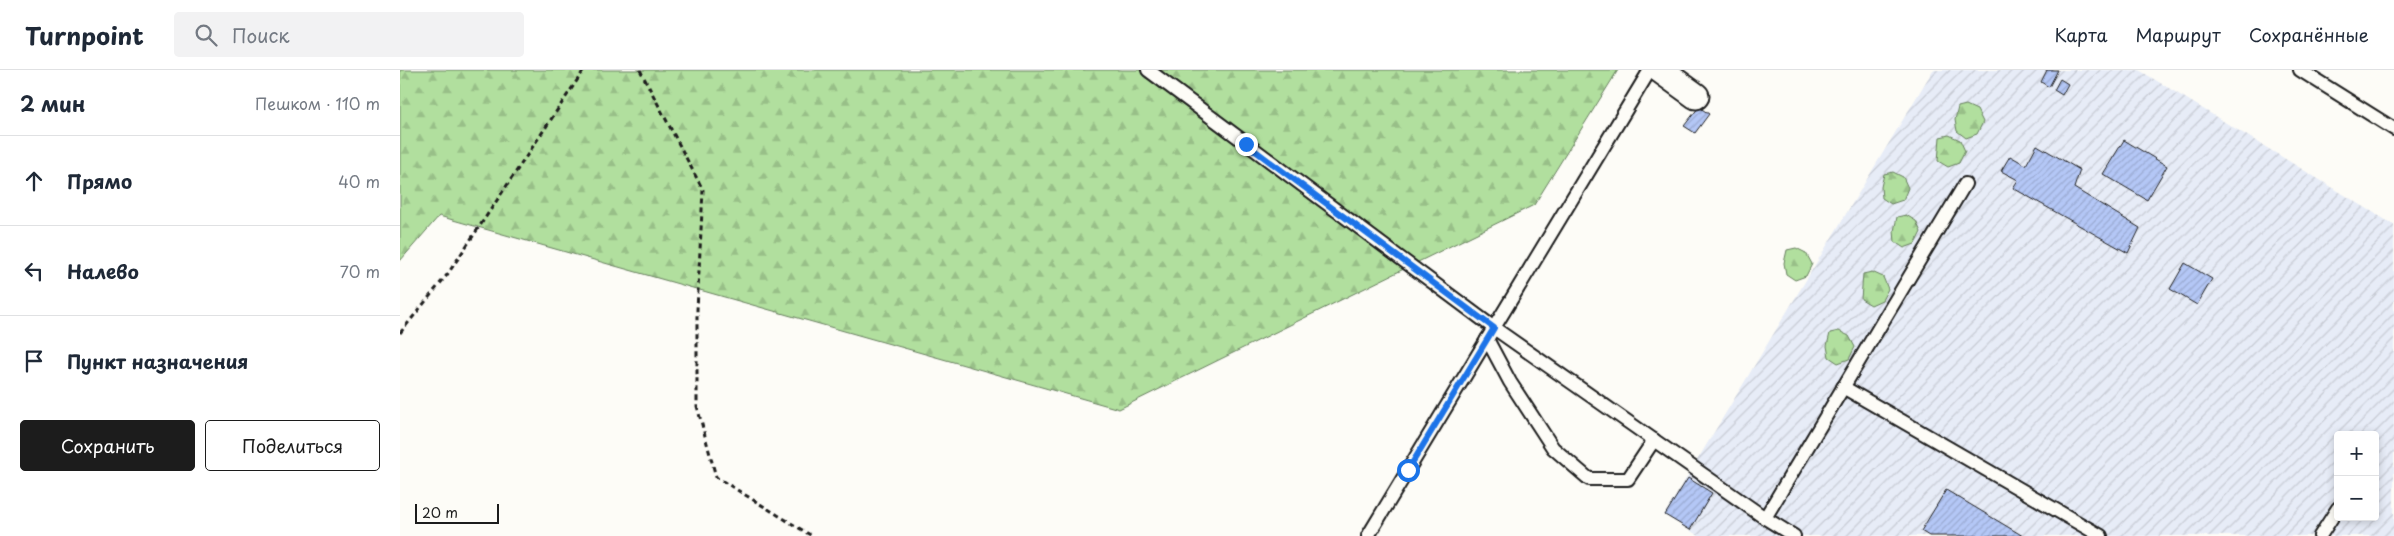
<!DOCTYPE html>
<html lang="ru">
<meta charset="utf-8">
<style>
:root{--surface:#fff;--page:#f2f2f3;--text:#1f2937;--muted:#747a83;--line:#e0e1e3;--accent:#1c1c1c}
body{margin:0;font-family:"Playpen Sans",sans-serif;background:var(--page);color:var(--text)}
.controls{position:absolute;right:15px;bottom:15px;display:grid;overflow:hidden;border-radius:5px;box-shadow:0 2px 8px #0003}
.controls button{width:45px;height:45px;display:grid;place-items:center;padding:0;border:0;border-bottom:1px solid var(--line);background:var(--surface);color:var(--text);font:25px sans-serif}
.scale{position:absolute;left:15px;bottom:12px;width:84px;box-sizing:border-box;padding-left:5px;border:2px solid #1c1c1c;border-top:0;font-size:14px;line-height:18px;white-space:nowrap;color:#1c1c1c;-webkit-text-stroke:4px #fdfcf7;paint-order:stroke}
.stop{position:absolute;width:15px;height:15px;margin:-11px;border:4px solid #1a73e8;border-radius:50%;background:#fff}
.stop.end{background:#1a73e8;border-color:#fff;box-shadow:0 1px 5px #0008}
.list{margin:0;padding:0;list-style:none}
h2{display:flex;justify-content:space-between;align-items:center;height:65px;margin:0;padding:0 20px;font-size:21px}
h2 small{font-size:16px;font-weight:400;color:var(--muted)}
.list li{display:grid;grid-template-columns:32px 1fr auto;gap:15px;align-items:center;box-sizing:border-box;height:90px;padding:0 20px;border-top:1px solid var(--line)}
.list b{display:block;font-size:19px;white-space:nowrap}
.list em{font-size:16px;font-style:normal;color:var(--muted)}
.actions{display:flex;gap:10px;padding:15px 20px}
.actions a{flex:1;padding:11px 0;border:1px solid var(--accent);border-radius:5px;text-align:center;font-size:18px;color:var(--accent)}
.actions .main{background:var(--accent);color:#fff}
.icon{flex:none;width:28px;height:28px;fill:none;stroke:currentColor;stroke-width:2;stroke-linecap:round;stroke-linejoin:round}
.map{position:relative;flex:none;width:1994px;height:466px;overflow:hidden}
header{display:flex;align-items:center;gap:30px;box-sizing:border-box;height:70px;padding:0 25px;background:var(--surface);border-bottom:1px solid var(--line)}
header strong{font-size:24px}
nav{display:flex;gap:28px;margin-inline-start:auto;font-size:18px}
.search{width:350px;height:45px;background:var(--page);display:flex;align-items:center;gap:12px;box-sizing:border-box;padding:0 18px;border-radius:5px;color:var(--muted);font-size:19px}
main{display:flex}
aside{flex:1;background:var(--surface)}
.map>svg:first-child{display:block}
.industrial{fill:url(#industrial-furrows);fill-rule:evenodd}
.forest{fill:url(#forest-firs);stroke:#667e5d}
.building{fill:url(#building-hatch);stroke:#1c1c1c}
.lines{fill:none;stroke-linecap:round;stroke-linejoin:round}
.service-casing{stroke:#1c1c1c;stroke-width:16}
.minor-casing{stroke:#1c1c1c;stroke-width:29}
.path{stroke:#1c1c1c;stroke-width:3;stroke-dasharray:5 4;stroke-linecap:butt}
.service{stroke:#fdfcf7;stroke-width:12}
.minor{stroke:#fdfcf7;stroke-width:25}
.route{stroke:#1a73e8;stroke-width:6}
</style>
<header>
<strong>Turnpoint</strong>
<div class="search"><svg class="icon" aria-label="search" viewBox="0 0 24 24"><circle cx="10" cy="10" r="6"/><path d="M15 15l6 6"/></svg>Поиск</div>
<nav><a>Карта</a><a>Маршрут</a><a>Сохранённые</a></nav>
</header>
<main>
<aside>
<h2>2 мин<small>Пешком · 110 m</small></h2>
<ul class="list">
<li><svg class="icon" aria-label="ahead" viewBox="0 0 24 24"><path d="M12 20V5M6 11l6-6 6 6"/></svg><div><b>Прямо</b></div><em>40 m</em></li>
<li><svg class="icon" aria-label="left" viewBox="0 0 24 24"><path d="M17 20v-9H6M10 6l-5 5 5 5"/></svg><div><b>Налево</b></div><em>70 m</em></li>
<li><svg class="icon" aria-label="arrive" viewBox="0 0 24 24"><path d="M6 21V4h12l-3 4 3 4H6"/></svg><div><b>Пункт назначения</b></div></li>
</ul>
<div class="actions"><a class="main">Сохранить</a><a>Поделиться</a></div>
</aside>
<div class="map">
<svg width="1994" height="466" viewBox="0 0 1994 466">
<defs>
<pattern id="industrial-furrows" width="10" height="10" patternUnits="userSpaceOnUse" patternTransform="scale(1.25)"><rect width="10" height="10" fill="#e7ecf7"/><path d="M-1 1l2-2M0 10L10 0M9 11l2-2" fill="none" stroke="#c6cad3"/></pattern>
<pattern id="forest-firs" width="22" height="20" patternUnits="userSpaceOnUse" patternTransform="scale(1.25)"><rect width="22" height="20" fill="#b1df9e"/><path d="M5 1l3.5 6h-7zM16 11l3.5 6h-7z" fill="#98bf88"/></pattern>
<pattern id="building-hatch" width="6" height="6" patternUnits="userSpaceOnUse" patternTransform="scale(1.25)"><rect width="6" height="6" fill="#b4c7f6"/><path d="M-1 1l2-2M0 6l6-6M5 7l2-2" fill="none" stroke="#9aaad2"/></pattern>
</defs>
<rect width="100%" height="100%" fill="#fdfcf7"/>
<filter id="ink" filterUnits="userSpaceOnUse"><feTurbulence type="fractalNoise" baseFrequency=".02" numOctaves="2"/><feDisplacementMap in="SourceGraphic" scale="10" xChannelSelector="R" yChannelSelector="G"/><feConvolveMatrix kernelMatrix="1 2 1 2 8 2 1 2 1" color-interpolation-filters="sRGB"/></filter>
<g filter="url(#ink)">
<path class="industrial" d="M1533 0H1739L1994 155V466H1299L1264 445ZM1938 365H1975V447H1938Z"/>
<g class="forest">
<path d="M0 0H1218L1134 135 719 339 39 146 0 191Z"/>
<path d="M1566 35 1577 40 1583 52 1577 64 1566 68 1557 61 1555 50 1558 37Z"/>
<path d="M1549 65 1560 70 1565 81 1559 93 1548 97 1538 91 1540 67Z"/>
<path d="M1493 102 1503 107 1508 118 1503 130 1491 134 1482 128 1481 117 1484 104Z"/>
<path d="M1506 145 1516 151 1521 162 1515 174 1504 178 1495 172 1494 161 1497 147Z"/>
<path d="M1396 178 1406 183 1412 194 1406 206 1395 210 1386 204 1384 193 1387 180Z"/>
<path d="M1472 202 1483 207 1488 219 1482 230 1471 235 1461 229 1463 204Z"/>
<path d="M1439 261 1449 266 1455 277 1449 289 1438 293 1429 287 1427 276 1430 263Z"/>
</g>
<g class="building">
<path d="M1647 0H1658L1649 17 1641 12Z"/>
<path d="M1660 9 1668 14 1662 25 1654 20Z"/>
<path d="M1299 37 1309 44 1295 63 1284 56Z"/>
<path d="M1724 70 1767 96 1747 130 1703 104Z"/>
<path d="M1637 75 1680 100 1674 118 1740 158 1728 183 1613 118 1618 110 1601 101 1610 86 1626 95Z"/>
<path d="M1785 193 1812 209 1797 235 1770 219Z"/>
<path d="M1288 408 1312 423 1290 460 1265 445Z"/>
<path d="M1546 420 1623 466H1529L1521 461Z"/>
</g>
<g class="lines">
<g class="service-casing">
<g id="service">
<path d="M748 0 1094 258 1365 448"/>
<path d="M1900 0 1994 59"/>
<path d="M1087 269 1110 312 1153 378 1189 409H1228L1254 370"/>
<path d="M1443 317 1701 466"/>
<path d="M968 466 1250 0"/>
<path d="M1394 466 1365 448 1565 114"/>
<path d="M1920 466 1938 438"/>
</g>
</g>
<g class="minor-casing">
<path id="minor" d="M1260 0 1296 26"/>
</g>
<g class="path">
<path d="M240 0 303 120 297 240V336L316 407 412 466"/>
<path d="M0 263 47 205 184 0"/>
</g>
<use href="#service" class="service"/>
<use href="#minor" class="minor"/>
</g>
</g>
<g class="lines" filter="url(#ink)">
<path class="route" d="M846 74 1094 258 1008 400"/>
</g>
</svg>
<div class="controls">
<button>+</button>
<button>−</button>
</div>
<div class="scale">20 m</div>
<div class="stop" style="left:1008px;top:400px"></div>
<div class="stop end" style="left:846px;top:74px"></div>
</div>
</main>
